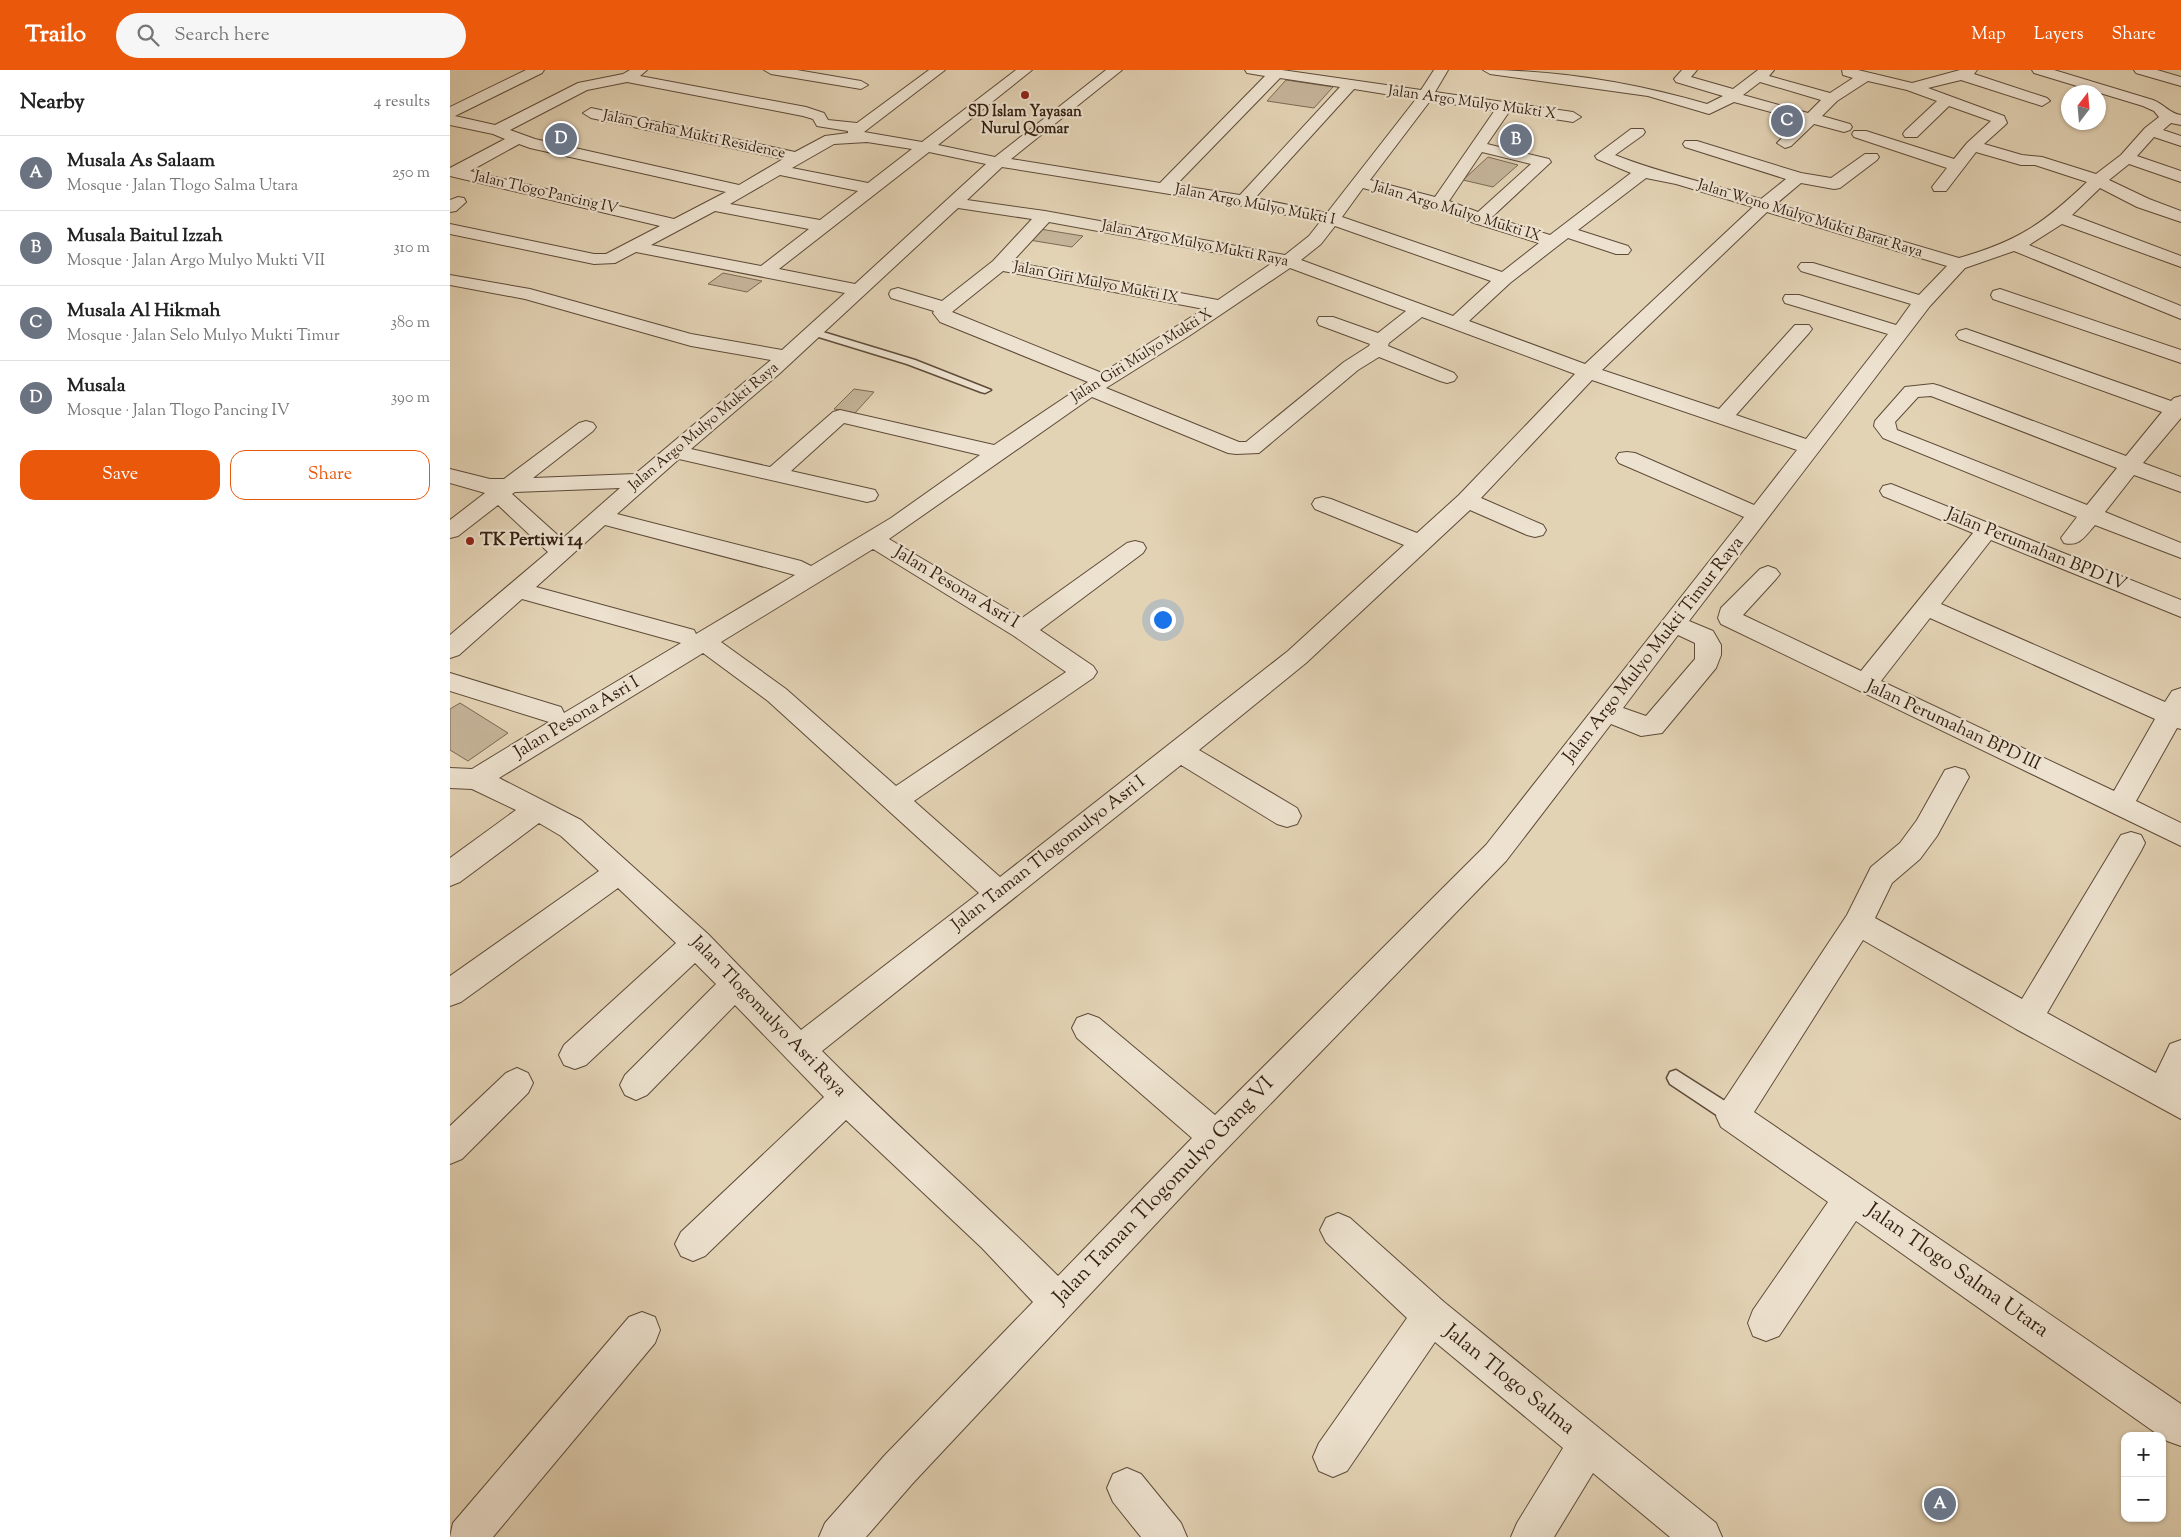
<!DOCTYPE html>
<meta charset="utf-8">
<style>
:root{--surface:#fff;--page:#f6f6f6;--text:#222;--muted:#767676;--line:#e0e0e0;--accent:#ea580c}
body{margin:0;font-family:"Sorts Mill Goudy",serif;background:var(--page);color:var(--text)}
.controls{position:absolute;right:15px;bottom:15px;display:grid;overflow:hidden;border-radius:10px;box-shadow:0 1px 4px #0004}
.controls button{width:45px;height:45px;display:grid;place-items:center;padding:0;border:0;border-bottom:1px solid var(--line);background:var(--surface);color:var(--text);font:25px sans-serif}
.compass{position:absolute;left:1611px;top:15px;width:45px;height:45px;border-radius:50%;background:var(--surface);box-shadow:0 1px 4px #0004;rotate:16deg}
.you{position:absolute;left:712px;top:549px;width:18px;height:18px;margin:-12px;border:4px solid #fff;border-radius:50%;background:#1a73e8;box-shadow:0 0 0 8px #1a73e833}
.badge{display:grid;place-items:center;width:32px;height:32px;border-radius:50%;background:var(--accent);color:#fff;font-size:16px;font-weight:700}
.pin{position:absolute;translate:-50% -50%;border:2px solid #fff;box-shadow:0 1px 5px #0006}
.list{margin:0;padding:0;list-style:none}
h2{display:flex;justify-content:space-between;align-items:center;height:65px;margin:0;padding:0 20px;font-size:21px}
h2 small{font-size:16px;font-weight:400;color:var(--muted)}
.list li{display:grid;grid-template-columns:32px 1fr auto;gap:15px;align-items:center;box-sizing:border-box;height:75px;padding:0 20px;border-top:1px solid var(--line)}
.list b{display:block;font-size:19px;white-space:nowrap}
.list p{margin:0;font-size:16px;white-space:nowrap;color:var(--muted)}
.list em{font-size:16px;font-style:normal;color:var(--muted)}
.actions{display:flex;gap:10px;padding:15px 20px}
.actions a{flex:1;padding:11px 0;border:1px solid var(--accent);border-radius:15px;text-align:center;font-size:18px;color:var(--accent)}
.actions .main{background:var(--accent);color:#fff}
.icon{flex:none;width:28px;height:28px;fill:none;stroke:currentColor;stroke-width:2;stroke-linecap:round;stroke-linejoin:round}
.map{position:relative;flex:none;width:1731px;height:1467px;overflow:hidden}
header{display:flex;align-items:center;gap:30px;box-sizing:border-box;height:70px;padding:0 25px;background:var(--accent);color:#fff}
header strong{font-size:24px}
nav{display:flex;gap:28px;margin-inline-start:auto;font-size:18px}
.search{width:350px;height:45px;background:var(--page);display:flex;align-items:center;gap:12px;box-sizing:border-box;padding:0 18px;border-radius:28px;color:var(--muted);font-size:19px}
main{display:flex}
aside{flex:1;background:var(--surface)}
.map>svg:first-child{display:block}
.green{fill:#c5b499;stroke:#7c6954}
.lines{fill:none;stroke-linecap:round;stroke-linejoin:round}
.lane-casing{stroke:#5e4b39;stroke-width:3}
.street-casing{stroke:#5e4b39;stroke-width:2}
.lane{fill:#ede2cf;fill-rule:evenodd}
.street{fill:#ede2cf;fill-rule:evenodd}
.poi-dot{fill:#8f2418;stroke:#ede2cf;stroke-width:2}
.labels{text-anchor:middle;dominant-baseline:central;stroke-width:4.5;stroke-linejoin:round;paint-order:stroke}
.far-street-label{font-size:15px;fill:#321e10;stroke:#ede2cf}
.far-poi-label{font-size:15px;font-weight:bold;fill:#321e10;stroke:#ede2cf}
.poi-label{font-size:18px;font-weight:bold;fill:#321e10;stroke:#ede2cf;text-anchor:start}
.street-label{font-size:18px;fill:#321e10;stroke:#ede2cf}
.near-street-label{font-size:21px;fill:#321e10;stroke:#ede2cf}
</style>
<header>
<strong>Trailo</strong>
<div class="search"><svg class="icon" aria-label="search" viewBox="0 0 24 24"><circle cx="10" cy="10" r="6"/><path d="M15 15l6 6"/></svg>Search here</div>
<nav><a>Map</a><a>Layers</a><a>Share</a></nav>
</header>
<main>
<aside>
<h2>Nearby<small>4 results</small></h2>
<ul class="list">
<li><span class="badge" style="background:#6b7280">A</span><div><b>Musala As Salaam</b><p>Mosque · Jalan Tlogo Salma Utara</p></div><em>250 m</em></li>
<li><span class="badge" style="background:#6b7280">B</span><div><b>Musala Baitul Izzah</b><p>Mosque · Jalan Argo Mulyo Mukti VII</p></div><em>310 m</em></li>
<li><span class="badge" style="background:#6b7280">C</span><div><b>Musala Al Hikmah</b><p>Mosque · Jalan Selo Mulyo Mukti Timur</p></div><em>380 m</em></li>
<li><span class="badge" style="background:#6b7280">D</span><div><b>Musala</b><p>Mosque · Jalan Tlogo Pancing IV</p></div><em>390 m</em></li>
</ul>
<div class="actions"><a class="main">Save</a><a>Share</a></div>
</aside>
<div class="map">
<svg width="1731" height="1467" viewBox="0 0 1731 1467">
<rect width="100%" height="100%" fill="#e3d3b5"/>
<filter id="stains"><feTurbulence type="fractalNoise" baseFrequency=".004" numOctaves="4"/><feColorMatrix values="0 0 0 0 .2 0 0 0 0 .09 0 0 0 0 .02 0 0 0 .5 -.17"/></filter>
<radialGradient id="worn" r=".72"><stop offset=".6" stop-color="#630" stop-opacity="0"/><stop offset="1" stop-color="#630" stop-opacity=".3"/></radialGradient>
<g class="green">
<path d="M836 10 883 17 864 38 817 31Z"/>
<path d="M1038 87 1068 95 1043 117 1013 110Z"/>
<path d="M584 158 633 166 622 177 573 169Z"/>
<path d="M273 203 312 211 297 222 258 214Z"/>
<path d="M404 319 424 322 405 343 384 339Z"/>
<path d="M10 633 58 663 18 691 0 680V639Z"/>
</g>
<g class="lines">
<g class="lane-casing">
<g id="lane">
<path d="M363 259 465 290 541 320 535 323 531 322 457 294 359 264 358 262Z"/>
<path d="M1226 1000 1289 1040 1292 1046 1289 1052 1283 1054 1277 1052 1220 1014 1217 1008 1220 1002Z"/>
</g>
</g>
<g class="street-casing">
<g id="street">
<path d="M76 0H94L92 3 5 46 45 55 128 13 173 4 180 0H197L190 6 356 37 374 43 378 50 407 53 479 0H495L414 62 472 72 566 0H582L488 75 545 87 656 0H672L561 89 710 113 815 6 797 3 795 0H832L971 20 984 0H998L985 22 1123 42 1131 47 1123 52 1059 42 1037 74 1099 89 1101 92 1042 147 1100 165 1181 103 1147 89 1145 86 1181 59H1193L1195 62 1193 65 1165 85C1212 104 1263 114 1311 129L1336 109 1235 77 1233 74 1235 71H1247L1351 103 1381 108 1415 84H1427L1429 87 1427 90 1390 118 1384 119 1351 113 1326 134 1509 188C1568 171 1593 154 1637 112L1585 95H1571L1526 82 1496 121H1484L1482 117 1497 98 1404 67 1402 64 1404 61H1416L1504 89 1517 73 1541 51 1499 36 1467 67H1455L1453 64 1455 61 1487 31 1457 20 1418 11 1387 31 1372 46 1400 54 1402 57 1400 60 1394 62 1364 54 1341 76 1335 78 1327 73 1350 50 1284 32 1259 44 1198 26 1040 4 1033 0C1108 0 1185 13 1257 34L1273 26 1226 12 1224 9 1232 0H1247L1241 7 1283 19 1308 0H1324L1319 6 1380 23 1403 8 1393 5 1392 0H1408L1462 13 1510 0H1527L1524 4 1597 28 1600 31 1592 36 1511 10 1478 18 1554 46 1557 53 1554 56 1534 74 1572 85 1592 87 1646 104 1671 85 1695 58 1709 47 1704 41 1693 36 1584 3 1582 0H1604L1703 30C1714 34 1720 44 1731 45V55L1721 53 1713 60 1731 66V76L1704 67 1687 86 1731 101V112L1679 94 1659 110 1699 129 1731 141V152L1687 137 1650 118 1622 145 1731 186V197L1612 154 1579 175 1731 236V249L1564 181 1515 198 1480 236 1239 551 1263 561 1271 575V585L1266 598 1212 663 1191 666 1161 654 1056 791 762 1094 463 1413 416 1467H369L375 1453 435 1385 583 1232 532 1178 396 1050 255 1186 243 1191 231 1186 225 1174 231 1162 374 1027 285 935 197 1025 186 1030 175 1025 170 1015 175 1005 266 914 245 893 136 995 125 999 114 995 109 985 114 975 226 873 168 818 11 932 0 936V906L149 801 111 766 89 753 10 812 0 816V788L66 740 22 719 0 718V698L22 699 99 652 0 621V603L111 637 114 643 231 573 72 529 9 585 0 588V565L98 482 48 435 8 466 0 468V450L35 423 0 413V399L40 409H54L129 353 136 351 143 353 146 357 143 361 83 408 185 404 321 290 241 276 75 229 0 215V205L80 219 241 264 332 280 395 223 186 182 165 193 144 194 0 164V154L144 184H156L210 156 0 106V98L55 69 43 64 0 55V37ZM830 8 890 17 790 125 726 115ZM177 12 353 46 363 49 367 56 398 61V63L375 66 345 82 141 38 133 43 141 48 333 89 289 115 85 69 60 60 137 20ZM1310 12 1371 30 1358 43 1293 25ZM904 19 966 29 877 143 805 128ZM980 31 1045 40 985 127 920 110ZM417 72 462 79 418 113 342 98 384 74ZM69 74 80 78 276 122 224 149 20 101ZM479 82 536 94 405 214 329 199ZM1032 82 1081 94 1028 142 999 131ZM552 97 794 136 870 152 859 166 835 185 595 141 517 130ZM330 105 408 121 370 150 280 134ZM1196 108 1226 114 1303 137 1135 294 1019 251 1060 213 1118 168 1166 184H1178L1181 180 1178 176 1128 160ZM913 118 983 137 1024 153 1089 173 1052 202 892 147ZM508 138 582 149 543 191 492 231 448 218 441 220 439 224 441 228 484 241 483 243 490 252 638 312 544 375 390 340 383 342 320 397 241 379 329 304ZM265 141 359 159 311 196 201 175ZM1317 142 1497 196 1469 225 1363 193H1351L1348 197 1351 201 1461 234 1446 255 1349 225H1335L1333 229 1335 233 1438 264 1356 369 1286 345 1359 263 1362 259 1359 255H1345L1269 339 1152 300ZM599 152 822 193 768 230 562 192ZM885 156 1041 211 1003 246 851 190 871 174ZM840 198 956 241 928 263 883 247H869L867 251 869 255 920 274 919 276 894 292 796 372H789L656 318 739 266ZM553 201 754 239 652 303 502 242ZM972 247 1125 304 1009 425 967 463 881 429 873 427 865 429 862 434 865 439 954 475 838 581 550 807 464 731 643 608 647 602 643 596 590 560 693 483 696 478 693 473 685 471 677 473 572 548 439 469 642 327 778 383 786 384 809 383 908 300 929 287 990 311 997 313 1004 311 1007 307 1004 303 938 276 939 273ZM1142 310 1347 380 1304 435 1185 383 1177 382 1169 383 1166 388 1169 393 1294 447 1036 775 765 1045 649 948 638 944 627 948 622 958 627 968 742 1068 608 1206C531 1129 448 1058 372 981L731 695 827 754 837 757 847 754 851 746 847 738 749 680 856 593 1020 440 1077 465 1085 467 1093 465 1096 460 1093 455 1031 428ZM394 353 530 385 441 448 361 496 351 491 167 444 229 389 417 432 425 430 428 425 425 420 341 401ZM170 418 112 469 62 424 65 422ZM155 455 345 505 246 564 244 560 86 517ZM423 479 564 566 616 602 446 716 336 619 271 572ZM1228 565 1245 573V589L1196 646 1173 638ZM253 583 318 631 529 823 351 960 258 864 131 750 49 708Z"/>
<path d="M314 0H347L411 11 418 15 411 19 321 4Z"/>
<path d="M1684 0H1707L1731 7V16L1686 3Z"/>
<path d="M8 127 14 128 16 132 6 141 0 142V130Z"/>
<path d="M1550 219 1731 280V293L1543 229 1541 225 1543 221Z"/>
<path d="M1516 259 1721 331 1724 328 1731 326V348L1693 393 1731 407V422L1684 405 1655 442 1731 473V488L1645 455C1635 466 1630 477 1614 473L1611 468 1627 447 1433 368 1424 356 1425 351 1455 317 1483 314 1490 316 1676 386 1712 342 1509 269 1506 265 1509 261ZM1481 326 1667 398 1637 435 1447 360 1445 352 1468 327Z"/>
<path d="M1441 414 1731 530V547L1541 470 1491 534 1715 632 1722 621 1731 618V659L1727 658 1686 731 1731 753V776L1271 554 1268 548 1271 538 1310 499 1318 496 1326 499 1330 504 1326 509 1293 545 1411 601 1523 463 1433 426 1430 421 1433 416ZM1480 548 1705 649 1664 721 1431 611Z"/>
<path d="M1505 697 1515 700 1519 707 1487 766 1470 789 1442 813 1425 848 1572 929 1671 765 1681 762 1691 765 1695 773 1691 781 1597 943 1706 1003 1720 974 1731 970V1049L1566 959 1413 870 1304 1042 1731 1334V1376L1717 1371 1406 1151 1329 1266 1316 1271 1303 1266 1298 1253 1303 1240 1378 1132 1271 1057 1266 1046 1271 1035 1397 845 1421 797 1450 773 1467 750 1495 700Z"/>
<path d="M67 998 78 1003 83 1013 78 1023 12 1089 0 1094V1056L56 1003Z"/>
<path d="M888 1143 900 1148 994 1232 1266 1453 1272 1467H1220L1143 1403 1104 1467H1061L1067 1453 1113 1378 985 1272 897 1401 883 1407 869 1401 863 1387 869 1373 957 1248 876 1172 870 1160 876 1148Z"/>
<path d="M192 1242 205 1247 210 1260 205 1273 43 1467H0L3 1453 179 1247Z"/>
<path d="M677 1398 691 1404 731 1453 737 1467H691L663 1432 657 1418 663 1404Z"/>
</g>
</g>
<use href="#lane" class="lane"/>
<use href="#street" class="street"/>
</g>
<g class="poi-dot">
<circle cx="575" cy="25" r="5"/>
<circle cx="20" cy="471" r="5"/>
</g>
<g class="labels">
<g class="far-street-label">
<text transform="translate(1022 33) rotate(8)">Jalan Argo Mulyo Mukti X</text>
<text transform="translate(244 65) rotate(12)">Jalan Graha Mukti Residence</text>
<text transform="translate(96 123) rotate(13)">Jalan Tlogo Pancing IV</text>
<text transform="translate(805 135) rotate(11)">Jalan Argo Mulyo Mukti I</text>
<text transform="translate(1007 142) rotate(17)">Jalan Argo Mulyo Mukti IX</text>
<text transform="translate(1360 149) rotate(17)">Jalan Wono Mulyo Mukti Barat Raya</text>
<text transform="translate(745 174) rotate(11)">Jalan Argo Mulyo Mukti Raya</text>
<text transform="translate(646 213) rotate(11)">Jalan Giri Mulyo Mukti IX</text>
<text transform="translate(692 286) rotate(-32)">Jalan Giri Mulyo Mukti X</text>
<text transform="translate(254 357) rotate(-40)">Jalan Argo Mulyo Mukti Raya</text>
</g>
<g class="far-poi-label">
<text x="575" y="42">SD Islam Yayasan<tspan x="575" dy="17">Nurul Qomar</tspan></text>
</g>
<g class="poi-label">
<text x="30" y="471">TK Pertiwi 14</text>
</g>
<g class="street-label">
<text transform="translate(1586 480) rotate(22)">Jalan Perumahan BPD IV</text>
<text transform="translate(506 518) rotate(31)">Jalan Pesona Asri I</text>
<text transform="translate(1204 580) rotate(-52)">Jalan Argo Mulyo Mukti Timur Raya</text>
<text transform="translate(127 648) rotate(-31)">Jalan Pesona Asri I</text>
<text transform="translate(1503 656) rotate(25)">Jalan Perumahan BPD III</text>
<text transform="translate(599 784) rotate(-38)">Jalan Taman Tlogomulyo Asri I</text>
<text transform="translate(318 947) rotate(46)">Jalan Tlogomulyo Asri Raya</text>
</g>
<g class="near-street-label">
<text transform="translate(714 1121) rotate(-46)">Jalan Taman Tlogomulyo Gang VI</text>
<text transform="translate(1507 1201) rotate(35)">Jalan Tlogo Salma Utara</text>
<text transform="translate(1059 1310) rotate(39)">Jalan Tlogo Salma</text>
</g>
</g>
<rect width="100%" height="100%" filter="url(#stains)"/>
<rect width="100%" height="100%" fill="url(#worn)"/>
</svg>
<div class="controls">
<button>+</button>
<button>−</button>
</div>
<svg class="compass" viewBox="-18 -18 36 36"><path d="M0-13l5 13h-10z" fill="#e53935"/><path d="M0 13l5-13h-10z" fill="#767676"/></svg>
<div class="you"></div>
<div class="pin badge" style="left:1490px;top:1434px;background:#6b7280">A</div>
<div class="pin badge" style="left:1066px;top:70px;background:#6b7280">B</div>
<div class="pin badge" style="left:1337px;top:51px;background:#6b7280">C</div>
<div class="pin badge" style="left:111px;top:69px;background:#6b7280">D</div>
</div>
</main>
